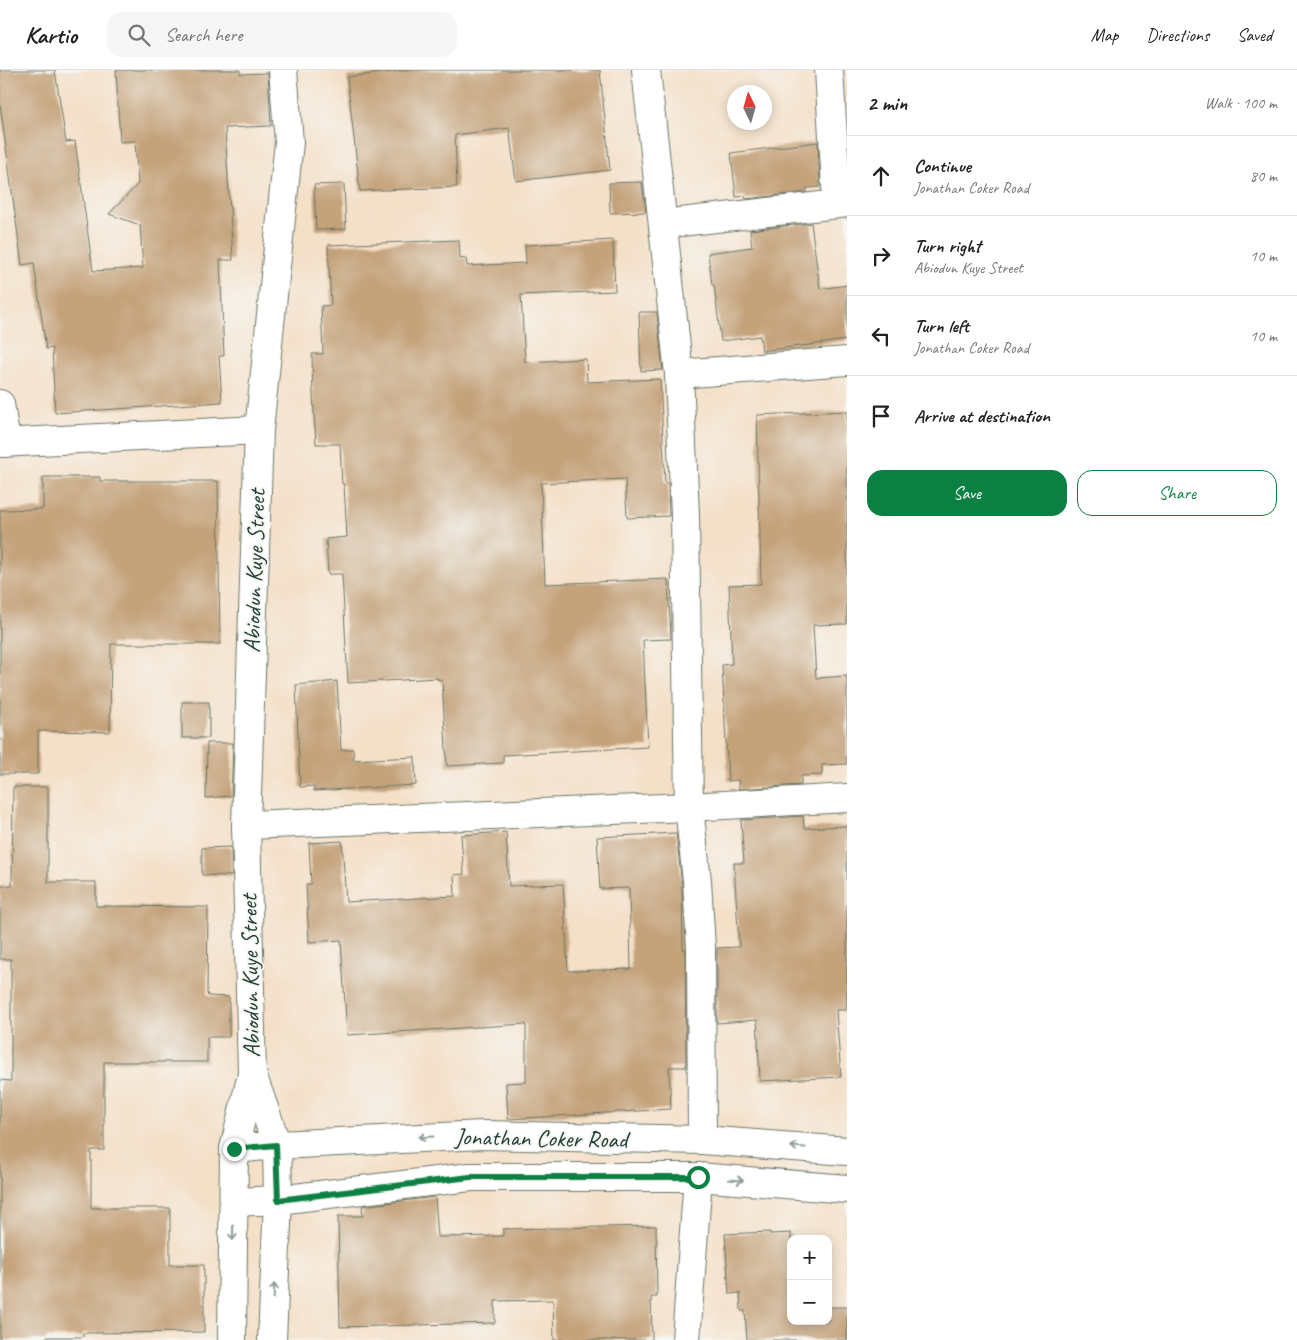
<!DOCTYPE html>
<meta charset="utf-8">
<style>
:root{--surface:#fff;--page:#f6f6f6;--text:#222;--muted:#767676;--line:#e0e0e0;--accent:#0b8043}
body{margin:0;font-family:Caveat,sans-serif;background:var(--page);color:var(--text)}
.controls{position:absolute;right:15px;bottom:15px;display:grid;overflow:hidden;border-radius:10px;box-shadow:0 2px 12px #0003}
.controls button{width:45px;height:45px;display:grid;place-items:center;padding:0;border:0;border-bottom:1px solid var(--line);background:var(--surface);color:var(--text);font:25px sans-serif}
.compass{position:absolute;left:727px;top:15px;width:45px;height:45px;border-radius:50%;background:var(--surface);box-shadow:0 2px 12px #0003;rotate:355deg}
.stop{position:absolute;width:15px;height:15px;margin:-11px;border:4px solid #0b8043;border-radius:50%;background:#fff}
.stop.end{background:#0b8043;border-color:#fff;box-shadow:0 1px 5px #0008}
.list{margin:0;padding:0;list-style:none}
h2{display:flex;justify-content:space-between;align-items:center;height:65px;margin:0;padding:0 20px;font-size:21px}
h2 small{font-size:16px;font-weight:400;color:var(--muted)}
.list li{display:grid;grid-template-columns:32px 1fr auto;gap:15px;align-items:center;box-sizing:border-box;height:80px;padding:0 20px;border-top:1px solid var(--line)}
.list b{display:block;font-size:19px;white-space:nowrap}
.list p{margin:0;font-size:16px;white-space:nowrap;color:var(--muted)}
.list em{font-size:16px;font-style:normal;color:var(--muted)}
.actions{display:flex;gap:10px;padding:15px 20px}
.actions a{flex:1;padding:11px 0;border:1px solid var(--accent);border-radius:15px;text-align:center;font-size:18px;color:var(--accent)}
.actions .main{background:var(--accent);color:#fff}
.icon{flex:none;width:28px;height:28px;fill:none;stroke:currentColor;stroke-width:2;stroke-linecap:round;stroke-linejoin:round}
.map{position:relative;flex:none;width:847px;height:1270px;overflow:hidden}
header{display:flex;align-items:center;gap:30px;box-sizing:border-box;height:70px;padding:0 25px;background:var(--surface);border-bottom:1px solid var(--line)}
header strong{font-size:24px}
nav{display:flex;gap:28px;margin-inline-start:auto;font-size:18px}
.search{width:350px;height:45px;background:var(--page);display:flex;align-items:center;gap:12px;box-sizing:border-box;padding:0 18px;border-radius:15px;color:var(--muted);font-size:19px}
main{display:flex}
aside{flex:1;background:var(--surface)}
.map>svg:first-child{display:block}
.building{fill:#c4a27a}
.lines{fill:none;stroke-linecap:round;stroke-linejoin:round}
.minor-casing{stroke:#6a7667;stroke-width:30}
.minor{stroke:#fff;stroke-width:28}
.oneway{stroke:#8f9e9a}
.route{stroke:#0b8043;stroke-width:6}
.labels{text-anchor:middle;dominant-baseline:central;stroke-width:4;stroke-linejoin:round;paint-order:stroke}
.street-label{font-size:24px;fill:#1f3d34;stroke:#f6f6f2}
</style>
<header>
<strong>Kartio</strong>
<div class="search"><svg class="icon" aria-label="search" viewBox="0 0 24 24"><circle cx="10" cy="10" r="6"/><path d="M15 15l6 6"/></svg>Search here</div>
<nav><a>Map</a><a>Directions</a><a>Saved</a></nav>
</header>
<main>
<div class="map">
<svg width="847" height="1270" viewBox="0 0 847 1270">
<rect width="100%" height="100%" fill="#f6f6f2"/>
<filter id="ink" filterUnits="userSpaceOnUse"><feTurbulence type="fractalNoise" baseFrequency=".02" numOctaves="2"/><feDisplacementMap in="SourceGraphic" scale="10" xChannelSelector="R" yChannelSelector="G"/><feConvolveMatrix kernelMatrix="1 2 1 2 8 2 1 2 1" color-interpolation-filters="sRGB"/></filter>
<filter id="wash" filterUnits="userSpaceOnUse"><feTurbulence type="fractalNoise" baseFrequency=".0096" numOctaves="4" result="noise"/><feDisplacementMap in="SourceGraphic" scale="20" xChannelSelector="R" yChannelSelector="G"/><feGaussianBlur stdDeviation="1.12" result="paint"/><feColorMatrix in="noise" values="0 0 0 0 0 0 0 0 0 0 0 0 0 0 0 0 0 1.4 0 .05"/><feComposite in="paint" operator="in"/></filter>
<g filter="url(#wash)">
<rect width="100%" height="100%" fill="#f4dfc7"/>
<g id="blocks">
<g class="building">
<path d="M0 0H55L66 72 75 71 93 201 143 198 140 155 109 144 138 114 135 71 120 72 116 0H240V4L268 3 271 56 225 58 233 190H220L224 286H219L222 332 55 343 52 278 46 279 34 193 22 195 0 34Z"/>
<path d="M407 0H600L610 100 516 111 509 58 455 65 457 117 360 121 347 7Z"/>
<path d="M818 72 820 117 807 118V122L746 129 745 126 736 127 731 83Z"/>
<path d="M642 112 646 142 610 143 609 113Z"/>
<path d="M344 114 346 159 316 160 314 115Z"/>
<path d="M811 153 820 219 847 215V270L762 281 760 266 721 271 714 215H712L708 183 752 177 750 160Z"/>
<path d="M459 170 460 189 466 188 467 196 526 193 525 175 613 170 615 221 521 225 525 292 586 289 587 312 660 309 665 413H668L669 446 627 448 625 409 541 413 545 514 668 509 671 569 643 570 648 677 503 685V693L447 696 442 610H438V608L348 613 342 504H328L326 469 347 467 344 414H342L340 374H316L313 325 312 284H323L321 236 331 235 328 175Z"/>
<path d="M639 242H657L663 300 641 301Z"/>
<path d="M847 341V554L813 555 816 608 847 606V694L822 695V705L801 706V715L739 719 738 710 728 711 722 595 732 594 729 515 761 514 757 345Z"/>
<path d="M43 407H100V411H218L220 574H111L110 662 38 661V704H0V440L43 439Z"/>
<path d="M337 611 341 680 353 679 354 690 415 687 416 715 314 721V716L300 717 296 615Z"/>
<rect x="182" y="632" width="27" height="36"/>
<path d="M207 673H233L231 726 206 728Z"/>
<path d="M13 717H48V812H96V836L208 837 207 923 208 926 229 927V967H207V992H104V1080H91V1138H170V1195H204V1262L83 1263V1267H46V1270H0V1010L11 1011V889H0V816H12Z"/>
<path d="M803 746 804 758 847 756V940H836L841 1007 760 1011 757 950 717 953V878L739 877 734 793H744L741 750Z"/>
<path d="M506 762 509 816 563 814 568 901 631 899 629 818 600 819 597 767 676 763 682 815 683 879H685L686 997H669L671 1039 508 1049 506 1013 526 1012V954L347 965 341 870 309 872 306 814H311L309 773 342 771 346 832 455 826 454 805 464 804 461 765Z"/>
<path d="M231 777 232 806 202 805V778Z"/>
<path d="M435 1127 438 1167 503 1166V1159L656 1156 657 1227H651L652 1270H554L553 1230 495 1231V1253L340 1257 338 1146H363L362 1136Z"/>
<path d="M770 1162V1164L791 1163V1251H828V1237H847V1270H747L745 1241H741L740 1223 729 1224 725 1164Z"/>
</g>
</g>
</g>
<g filter="url(#ink)">
<use href="#blocks" fill-opacity="0" stroke="#6a7667" stroke-width="1"/>
<g class="lines">
<g class="minor-casing">
<g id="minor">
<path d="M646 0 679 304 685 445 689 737 697 811 701 878 702 1070"/>
<path d="M829 0 837 134"/>
<path d="M663 154 847 133"/>
<path d="M679 304 847 291"/>
<path d="M0 334 6 373"/>
<path d="M0 373 259 360"/>
<path d="M246 755 689 737 847 728"/>
<path d="M252 1004 277 1075 278 1130 272 1270"/>
<path d="M234 1079 277 1075 483 1065 702 1070 847 1081"/>
<path d="M234 1132 278 1130 470 1107H698L847 1119"/>
<path d="M232 1270 234 1079 252 1004 246 755 259 360 289 72 283 0"/>
<path d="M686 1270 698 1107"/>
</g>
</g>
<use href="#minor" class="minor"/>
</g>
<defs><path id="oneway-shaft" d="M-6 0H5M1.5-3L5.5 0L1.5 3" fill="none" stroke-width="1.6" stroke-linecap="round" stroke-linejoin="round" transform="scale(1.25)"/></defs>
<g class="oneway">
<use href="#oneway-shaft" transform="translate(426 1067) rotate(177)"/>
<use href="#oneway-shaft" transform="translate(798 1077) rotate(-176)"/>
<use href="#oneway-shaft" transform="translate(736 1110) rotate(4)"/>
<use href="#oneway-shaft" transform="translate(233 1163) rotate(91)"/>
<use href="#oneway-shaft" transform="translate(274 1221) rotate(-88)"/>
</g>
</g>
<g class="lines" filter="url(#ink)">
<path class="route" d="M234 1079 276 1075 278 1130 470 1107H698"/>
</g>
<g class="labels">
<g class="street-label">
<text transform="translate(254 501) rotate(-88)">Abiodun Kuye Street</text>
<text transform="translate(250 906) rotate(-91)">Abiodun Kuye Street</text>
<text transform="translate(541 1068) rotate(1)">Jonathan Coker Road</text>
</g>
</g>
</svg>
<div class="controls">
<button>+</button>
<button>−</button>
</div>
<svg class="compass" viewBox="-18 -18 36 36"><path d="M0-13l5 13h-10z" fill="#e53935"/><path d="M0 13l5-13h-10z" fill="#767676"/></svg>
<div class="stop" style="left:698px;top:1107px"></div>
<div class="stop end" style="left:234px;top:1079px"></div>
</div>
<aside>
<h2>2 min<small>Walk · 100 m</small></h2>
<ul class="list">
<li><svg class="icon" aria-label="ahead" viewBox="0 0 24 24"><path d="M12 20V5M6 11l6-6 6 6"/></svg><div><b>Continue</b><p>Jonathan Coker Road</p></div><em>80 m</em></li>
<li><svg class="icon" aria-label="right" viewBox="0 0 24 24"><path d="M7 20v-9h11M14 6l5 5-5 5"/></svg><div><b>Turn right</b><p>Abiodun Kuye Street</p></div><em>10 m</em></li>
<li><svg class="icon" aria-label="left" viewBox="0 0 24 24"><path d="M17 20v-9H6M10 6l-5 5 5 5"/></svg><div><b>Turn left</b><p>Jonathan Coker Road</p></div><em>10 m</em></li>
<li><svg class="icon" aria-label="arrive" viewBox="0 0 24 24"><path d="M6 21V4h12l-3 4 3 4H6"/></svg><div><b>Arrive at destination</b></div></li>
</ul>
<div class="actions"><a class="main">Save</a><a>Share</a></div>
</aside>
</main>
